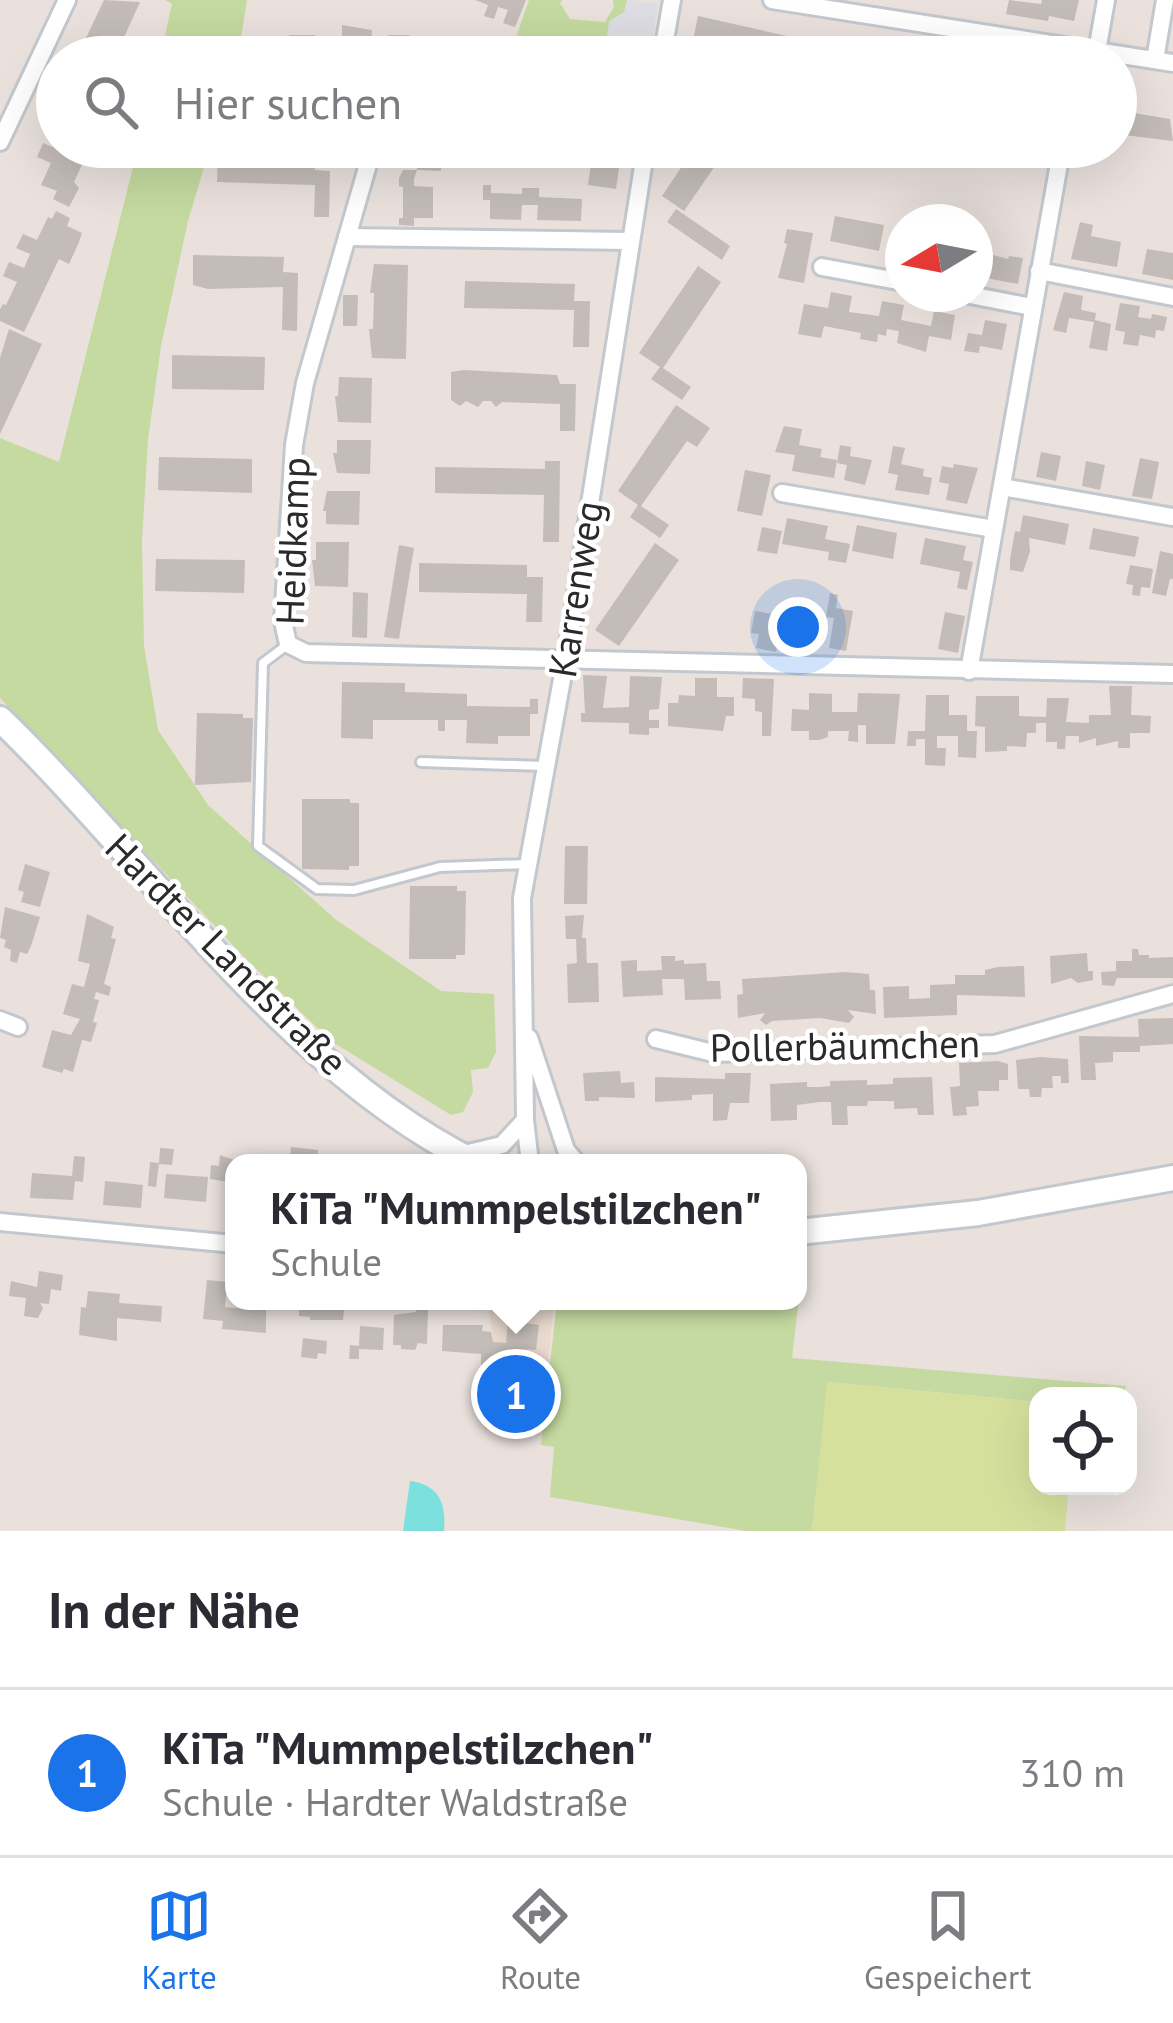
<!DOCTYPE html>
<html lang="de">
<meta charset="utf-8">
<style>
:root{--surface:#fff;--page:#f7f7f7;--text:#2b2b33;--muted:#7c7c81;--line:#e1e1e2;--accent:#1a73e8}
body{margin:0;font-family:"PT Sans",sans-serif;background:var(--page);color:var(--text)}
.controls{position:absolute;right:36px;bottom:36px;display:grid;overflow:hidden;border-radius:24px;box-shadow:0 12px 48px #0002}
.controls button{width:108px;height:108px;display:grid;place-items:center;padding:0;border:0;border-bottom:3px solid var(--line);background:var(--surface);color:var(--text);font:60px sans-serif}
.compass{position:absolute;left:885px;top:204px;width:108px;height:108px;border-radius:50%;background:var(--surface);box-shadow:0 12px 48px #0002;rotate:260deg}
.you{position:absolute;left:798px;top:627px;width:42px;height:42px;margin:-30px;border:9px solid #fff;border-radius:50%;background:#1a73e8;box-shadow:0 0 0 18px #1a73e833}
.badge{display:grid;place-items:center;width:78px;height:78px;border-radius:50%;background:var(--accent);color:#fff;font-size:39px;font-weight:700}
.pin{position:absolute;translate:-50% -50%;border:6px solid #fff;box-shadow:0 3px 12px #0006}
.popup{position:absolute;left:225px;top:1154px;width:582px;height:156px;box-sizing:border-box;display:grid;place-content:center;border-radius:24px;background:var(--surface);filter:drop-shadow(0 3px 9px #0005);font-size:39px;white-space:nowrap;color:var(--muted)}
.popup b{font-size:45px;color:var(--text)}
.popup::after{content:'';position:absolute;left:50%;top:100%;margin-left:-24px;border:24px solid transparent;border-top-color:var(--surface)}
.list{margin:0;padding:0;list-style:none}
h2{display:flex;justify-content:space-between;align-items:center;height:156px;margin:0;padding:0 48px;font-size:51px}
h2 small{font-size:39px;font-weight:400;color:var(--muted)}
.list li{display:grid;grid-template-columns:78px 1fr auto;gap:36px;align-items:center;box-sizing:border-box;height:168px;padding:0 48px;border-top:3px solid var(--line)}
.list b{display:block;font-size:45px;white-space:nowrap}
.list p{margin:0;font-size:39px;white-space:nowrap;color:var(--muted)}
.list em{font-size:39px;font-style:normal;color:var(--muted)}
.icon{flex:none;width:66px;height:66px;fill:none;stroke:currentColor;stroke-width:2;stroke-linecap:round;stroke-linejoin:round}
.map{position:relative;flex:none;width:1173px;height:1531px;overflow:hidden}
.search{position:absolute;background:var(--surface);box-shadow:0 12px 48px #0002;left:36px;right:36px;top:36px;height:132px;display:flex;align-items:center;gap:30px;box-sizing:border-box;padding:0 42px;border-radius:66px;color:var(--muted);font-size:45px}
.sheet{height:324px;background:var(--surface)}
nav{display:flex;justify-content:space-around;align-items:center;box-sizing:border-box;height:168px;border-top:3px solid var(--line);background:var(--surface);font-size:33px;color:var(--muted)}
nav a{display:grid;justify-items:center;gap:6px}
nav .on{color:var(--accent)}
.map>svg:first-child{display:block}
.industrial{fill:#dddde3}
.education{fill:#ead9ce}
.green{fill:#c4daa0}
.pitch{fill:#d6e09d}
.water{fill:#7ce0df}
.building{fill:#c3bcb8}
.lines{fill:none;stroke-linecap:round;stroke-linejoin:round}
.service-casing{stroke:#c2c8ce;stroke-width:14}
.minor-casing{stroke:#c2c8ce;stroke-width:22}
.secondary-casing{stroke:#c2c8ce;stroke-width:30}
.service{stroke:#fff;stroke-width:8}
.minor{stroke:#fff;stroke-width:16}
.secondary{stroke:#fff;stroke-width:24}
.labels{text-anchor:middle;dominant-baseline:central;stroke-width:9;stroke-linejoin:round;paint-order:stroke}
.street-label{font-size:39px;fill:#2a2a2a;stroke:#fff}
</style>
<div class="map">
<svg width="1173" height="1531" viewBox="0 0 1173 1531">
<rect width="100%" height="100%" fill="#eae1dd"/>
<path class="industrial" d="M627 0 658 3 650 54 605 45 609 21 624 11Z"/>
<path class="education" d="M489 1301H554L541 1436 484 1430 493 1342Z"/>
<g class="green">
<path d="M165 0H247L238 57H160L172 4Z"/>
<path d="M529 0H562L560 3 570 19 605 22 614 7 613 0H627L624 12 609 21 606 45 650 54 649 57H509Z"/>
<path d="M138 147H210L188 221 161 346 148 440 142 540 144 646 158 730 208 805 335 919 441 991 494 994 496 1052 488 1068 471 1070 473 1092 463 1112 451 1115 331 1041 244 957 0 698V438L59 462Z"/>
<path d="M798 1264H803L792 1358 1126 1386 1123 1396H1038V1402L828 1382 812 1531H746L550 1497 554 1447 541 1445 557 1301H798Z"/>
</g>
<path class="pitch" d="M827 1382 1038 1402V1486H1069L1065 1531H812Z"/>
<path class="water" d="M410 1481C440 1485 446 1504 444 1531H403Z"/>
<g class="building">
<path d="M104 0 140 2 115 57H77Z"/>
<path d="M475 0H526L515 27 503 23 508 10 498 7 494 19 484 16 488 5Z"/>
<path d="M1009 0 1041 4 1042 0H1079L1074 21 1049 16 1048 21 1006 14Z"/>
<path d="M698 16 787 36 785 44 846 57H762L693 41Z"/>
<path d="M342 25 372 30 371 48H380V39L388 40V35H409L422 42 409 57H342Z"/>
<rect x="289" y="35" width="26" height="22"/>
<path d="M1116 110 1170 119 1173 141 1116 134Z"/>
<path d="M43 143 57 149 90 147 74 182 79 188 69 207 53 199 57 191 41 185 51 163 37 157Z"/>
<path d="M416 147H442L441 171 417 170 414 179V186L433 187V218H414V226L399 225V218H403V187L399 186V178L403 170H417Z"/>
<path d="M695 147H728L684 211 662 196Z"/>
<path d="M218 148 316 150 315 170 330 171 329 217H314L315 185 217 182Z"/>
<path d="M592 156 620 161 616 189 588 185Z"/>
<path d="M483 185H491V193L522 194V188H539V197L582 199 581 221 537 220 538 205H522L521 220 490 219V200H483Z"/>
<path d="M676 209 730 246 722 260 667 222Z"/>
<path d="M56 211 70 218 67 226 82 233 79 242 69 264 59 259 24 332 0 321V309L3 304 6 305 17 282 3 276 9 262 24 268 30 254 16 248 23 234 37 240 48 217 52 219Z"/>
<path d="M835 216 884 225 879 251 830 241Z"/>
<path d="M1080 222 1093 225 1091 236 1121 242 1117 267 1071 259Z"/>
<path d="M787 229 813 233 804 283 778 278 787 244 784 243Z"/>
<path d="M1147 249 1173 253V280L1142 274Z"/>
<path d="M975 250 1008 259 1009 256 1023 258 1018 284 975 276Z"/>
<path d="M193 255 284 257 283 272 298 273 297 331 282 330 283 287 208 289 193 285Z"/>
<path d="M374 264 408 265 406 359 372 358 369 329H373L374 293H370Z"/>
<path d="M698 266 721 282 663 368 691 387 682 400 651 379 660 367 639 353Z"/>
<path d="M465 281 575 284 574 301H590L589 347H573L574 310 464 308Z"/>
<path d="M831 292 852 296 849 312 879 316 882 301 904 305 901 320 931 326 934 311 955 315 951 340 929 336 926 352 897 343 899 331 887 329 886 336 878 334 877 342 860 339 861 333 824 326 821 338 798 334 804 304 828 308Z"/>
<path d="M1064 292 1083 296 1081 310 1096 313 1095 320 1111 324 1107 351 1089 348 1094 322 1069 318 1066 333 1053 330Z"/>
<path d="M343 295H358L357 326H343Z"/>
<path d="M1120 303 1140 306 1138 317 1151 319 1152 314 1167 317 1164 331 1156 330 1155 338 1140 335 1138 346 1123 344 1125 332 1115 330Z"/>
<path d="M985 320 1007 324 1002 350 980 346 979 353 964 351 968 333 982 335Z"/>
<path d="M9 329 42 344 0 434V358Z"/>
<path d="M172 355 265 357 264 390 172 389Z"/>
<path d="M464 370 557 375 560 384H576L575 431H560V404L502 402 496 407 491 401H483L478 407 466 401 460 406 451 400V372Z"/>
<path d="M339 377 372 378 371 423 338 422 335 396H338Z"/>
<path d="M676 405 710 428 697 447 687 441 641 506 669 525 660 538 630 517 638 505 618 491Z"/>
<path d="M784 426 802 429 799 445 822 449 820 457 837 460 834 478 792 471 795 455 775 452Z"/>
<path d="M337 440H371L370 474 337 473 333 453H337Z"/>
<path d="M840 445 851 447 850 456 872 460 865 485 844 480 847 465 837 463Z"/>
<path d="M893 446 905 448 901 464 924 469 923 476 932 478 929 495 895 490 898 475 888 473Z"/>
<path d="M1041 452 1061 456 1056 481 1036 477Z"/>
<path d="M159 457 252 459V493L158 490Z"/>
<path d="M1140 458 1159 462 1152 499 1132 496Z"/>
<path d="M545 461H560L559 542H543L544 495 435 493V467L545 469Z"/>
<path d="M1086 461 1105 465 1100 490 1082 486Z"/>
<path d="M954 464 978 468 967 504 946 500 949 484 939 482 942 466 953 468Z"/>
<path d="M745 470 771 475 762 516 737 511Z"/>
<path d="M327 491H360L359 525 326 524V511H323Z"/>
<path d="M1023 515 1069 524 1065 545 1029 538 1030 552 1023 572 1010 570V559L1015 531 1020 532Z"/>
<path d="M787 518 828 526 825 539 850 544 846 563 828 560 829 552 782 544Z"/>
<path d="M857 525 897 533 893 559 852 551Z"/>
<path d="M762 527 782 531 777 554 757 551Z"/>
<path d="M1093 528 1139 537 1135 557 1089 549Z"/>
<path d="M925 538 966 546 963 560 973 562 967 590 957 588 960 572 920 564Z"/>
<path d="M316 542H349L348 587 315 586 312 560H316Z"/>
<path d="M655 543 679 560 619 646 595 630Z"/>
<path d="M399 545 414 548 399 639 384 637Z"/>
<path d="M1160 551 1173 554V579H1170L1166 596 1152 593Z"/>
<path d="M156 559 245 560 244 593 155 591Z"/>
<path d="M419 563 527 565V577H543L542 622H526L527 594 419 592Z"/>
<path d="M1130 565 1153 569 1150 588 1141 587 1140 596 1132 595 1133 585 1126 584Z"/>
<path d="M353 592 368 593 367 638 352 637Z"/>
<path d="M830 593 838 595 836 608 853 611 846 651 829 648 834 618 826 617Z"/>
<path d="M792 610 817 615 810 648 793 644 795 635 787 634Z"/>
<path d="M755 611 783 616 776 652 756 648 759 634 751 633Z"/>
<path d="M945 612 965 616 958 653 938 649Z"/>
<path d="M583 675 607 676 603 708 629 707 630 676 662 677 659 709 649 710V720H659V728H649V735L629 734V723L581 722V713H585Z"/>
<path d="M695 678H717V697H734V716H726L723 731 668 726V703H678L679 695 695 696Z"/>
<path d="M743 678 774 679 771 736H762V712L755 711V699L742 698Z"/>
<path d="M342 682 405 683V692L467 694V706L530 707V699H538V714H530V736H498V744L466 743 467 720H445V731H438V720H373V739L341 738Z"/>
<path d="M1109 686H1132L1131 715 1151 716 1150 733H1130V748H1118V741L1096 746V738L1079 743V736H1066L1065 749H1057V742H1046V717V723H1036V733H1027L1026 747 1007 746V751L985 752V727L975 726 976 696H1019V716L1046 717 1047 698H1069L1066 722 1089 723V715H1111Z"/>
<path d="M809 693 832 694V712H857L858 693 900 694 895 744H866V725H858V742L848 741 849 731H828V737L819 740H809V731H791L792 709 809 710Z"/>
<path d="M926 695H949V715H967V731H977L976 758 958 757V736H937V748H946L945 766 925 765V739H916V746H907L908 731H925Z"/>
<path d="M197 713 243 714V718H253L251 782 195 785Z"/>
<path d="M302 799H350V803H359V866H349V870L302 869Z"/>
<path d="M565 846H588L587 904H564Z"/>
<path d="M25 864 50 872 40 907 21 902 24 892 18 890Z"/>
<path d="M410 886H457V891H466L465 955H456V959H409Z"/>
<path d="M5 907 40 917 31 946 27 954 20 952 17 963 10 961 11 950 4 947 6 940 0 938Z"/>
<path d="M87 914 114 927 111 938 116 939 104 984 111 987 109 996 96 992 94 999 99 1000 93 1022 97 1023 91 1042 82 1040 73 1072 64 1069 62 1073 42 1067 52 1030 71 1035 80 1019 63 1014 72 984 84 987 90 964 78 961Z"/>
<path d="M584 915 582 938H586L587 963H598L599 1002 568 1003 567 964 577 963 576 939H566L565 916Z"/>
<path d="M1132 949H1138L1139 955H1149V958L1173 957V978H1117L1114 986 1102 985 1101 972 1116 971V961H1132Z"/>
<path d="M1087 953 1088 971H1093V980L1078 983 1071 978 1051 984 1050 956Z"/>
<path d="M661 956H675V961L684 960V964L706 963 707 981H720L721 999 685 1000 684 979H662L663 995 623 997 621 961 637 960V971L662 970Z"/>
<path d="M1024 966 1025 997 957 995V1015L884 1018 883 987 909 986V999L930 998V985L955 984V975H985V970L998 967Z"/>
<path d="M845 972 869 974 870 990H875L876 1014 848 1010 854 1017 849 1023 820 1018 772 1021 766 1025 760 1020 765 1013 738 1018 737 995 743 994 742 979Z"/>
<path d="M1173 1018V1044L1140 1046V1052H1113V1062L1095 1063 1096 1080H1081L1079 1036 1139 1037 1138 1019Z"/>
<path d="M1040 1057 1068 1059 1069 1083H1061V1076H1052L1053 1088H1042L1041 1097H1030L1029 1089H1018L1016 1060Z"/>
<path d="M998 1061 1008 1064V1080H999V1091H978L979 1106 966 1107 967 1115 953 1116 950 1087 960 1086 959 1063Z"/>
<path d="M620 1071 621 1083 634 1082 635 1098 599 1097V1101H585L583 1073Z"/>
<path d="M725 1073H751L749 1103H730L727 1120 713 1121V1094L692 1095V1100L655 1102V1077L725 1079Z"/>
<path d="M932 1077 934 1115H918L917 1108 894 1109V1101H868L867 1106H847L848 1125H832L831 1102H820L797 1105V1120L771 1121 770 1084 807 1082V1087H820L830 1086V1081L867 1080V1085L893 1084V1078Z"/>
<path d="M291 1147 318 1150V1158L337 1160V1163H265V1157L290 1159Z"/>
<path d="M160 1148 174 1149 172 1165 159 1164 156 1187 148 1186 150 1162 159 1163Z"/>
<path d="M220 1155 234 1160V1183L210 1179 211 1165 219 1166Z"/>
<path d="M74 1156 85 1157 83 1182 75 1181 73 1200 30 1198 32 1173 72 1176Z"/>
<path d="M166 1174 208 1177 206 1202 164 1198Z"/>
<path d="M105 1181 143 1185 141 1208 103 1205Z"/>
<path d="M39 1271 63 1275 61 1291 51 1289 49 1304 40 1303 43 1308 38 1318 24 1316 26 1298 9 1296 11 1281 37 1287Z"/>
<path d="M207 1280 227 1282 225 1307 245 1309 246 1301H266V1333L222 1329 223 1321 203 1319Z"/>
<path d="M88 1291 120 1294 119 1303 162 1306 161 1322 117 1318V1341L79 1335 81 1307 86 1308Z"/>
<path d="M299 1301H345L343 1320H310V1317L299 1316Z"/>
<path d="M416 1308 428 1309 427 1344 418 1343 415 1350 401 1349V1345H393L394 1315 416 1312Z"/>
<path d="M508 1321 539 1325 536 1350 527 1349 523 1380 502 1378 504 1359 490 1358V1366L481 1365V1354L442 1351 443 1325H483L482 1331 491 1332 493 1342 506 1343Z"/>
<path d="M360 1326 384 1328 383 1350 359 1349V1359H349L350 1345 359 1346Z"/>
<path d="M303 1338 327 1341 326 1354 318 1353 317 1359 301 1357Z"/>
</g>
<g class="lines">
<g class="service-casing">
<g id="service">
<path d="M287 645 263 663 258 846 317 889 354 890 440 867 527 864"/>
<path d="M421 762 543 766"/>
</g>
</g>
<g class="minor-casing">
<g id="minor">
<path d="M772 0 1173 63"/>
<path d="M1097 51 1106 0"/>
<path d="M662 57 672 0"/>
<path d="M1155 60 1165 0"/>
<path d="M0 142 67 0"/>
<path d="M373 147 305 383 294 445 283 621 288 644 306 653 1173 674"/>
<path d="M347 237 629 241"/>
<path d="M822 267 903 282"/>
<path d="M1039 271 1173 297"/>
<path d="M965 294 1032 307"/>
<path d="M1002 487 1173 517"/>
<path d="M782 493 994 529"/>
<path d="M969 671 1062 147"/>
<path d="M0 1020 18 1027"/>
<path d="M529 1038 566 1150 577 1163"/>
<path d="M656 1039 713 1053 995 1044 1173 994"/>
<path d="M460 1155 502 1145 525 1120"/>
<path d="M530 1163 525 1120 522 898 565 663 646 147"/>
<path d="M0 1222 234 1244"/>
</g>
</g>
<g class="secondary-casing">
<g id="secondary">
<path d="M0 719C150 864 287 1070 476 1163"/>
<path d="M798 1232 978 1213 1173 1178"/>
</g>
</g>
<use href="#service" class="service"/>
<use href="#minor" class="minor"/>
<use href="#secondary" class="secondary"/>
</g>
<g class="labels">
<g class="street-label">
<text transform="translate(292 541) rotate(-88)">Heidkamp</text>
<text transform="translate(575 589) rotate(-81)">Karrenweg</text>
<text transform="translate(227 954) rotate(45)">Hardter Landstraße</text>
<text transform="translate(845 1045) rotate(-1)">Pollerbäumchen</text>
</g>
</g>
</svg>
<div class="controls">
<button><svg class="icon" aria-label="locate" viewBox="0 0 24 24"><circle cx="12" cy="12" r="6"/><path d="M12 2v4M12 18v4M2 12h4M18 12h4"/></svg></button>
</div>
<svg class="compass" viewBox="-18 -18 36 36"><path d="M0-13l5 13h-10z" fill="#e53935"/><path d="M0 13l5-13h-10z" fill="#7c7c81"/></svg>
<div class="you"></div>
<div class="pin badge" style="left:516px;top:1394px">1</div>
<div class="popup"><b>KiTa &quot;Mummpelstilzchen&quot;</b>Schule</div>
<div class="search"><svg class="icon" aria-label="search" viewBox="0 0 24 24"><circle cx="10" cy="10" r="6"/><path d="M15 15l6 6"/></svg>Hier suchen</div>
</div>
<section class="sheet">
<h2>In der Nähe<small></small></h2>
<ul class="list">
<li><span class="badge">1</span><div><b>KiTa &quot;Mummpelstilzchen&quot;</b><p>Schule · Hardter Waldstraße</p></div><em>310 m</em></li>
</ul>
</section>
<nav>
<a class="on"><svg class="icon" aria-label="map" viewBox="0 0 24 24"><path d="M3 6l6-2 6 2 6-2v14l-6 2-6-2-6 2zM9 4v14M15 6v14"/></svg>Karte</a>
<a><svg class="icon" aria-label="directions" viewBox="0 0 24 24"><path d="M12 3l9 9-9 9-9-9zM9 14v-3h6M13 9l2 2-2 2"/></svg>Route</a>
<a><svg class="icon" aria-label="saved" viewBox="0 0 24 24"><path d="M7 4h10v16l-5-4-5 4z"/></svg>Gespeichert</a>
</nav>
